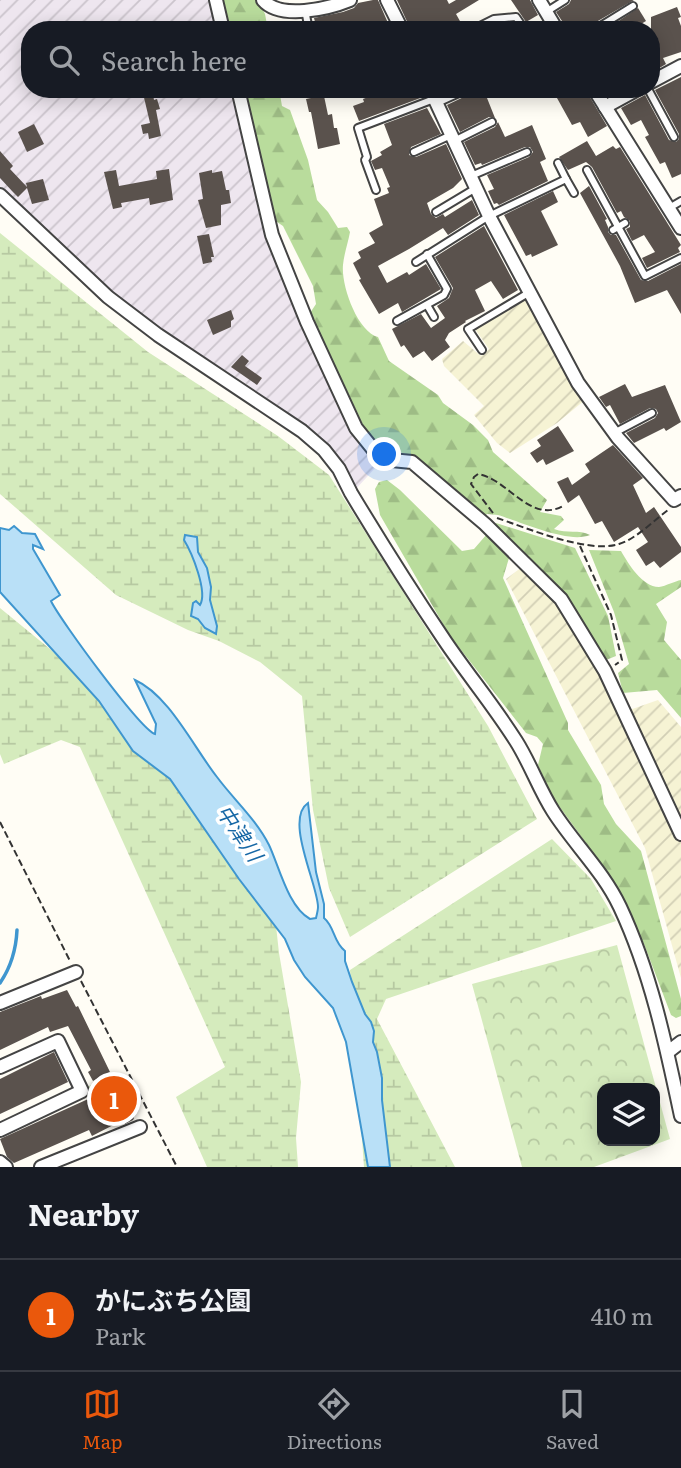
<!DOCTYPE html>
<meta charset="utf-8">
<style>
:root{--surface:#171b24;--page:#242831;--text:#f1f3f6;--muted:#9ea1a6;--line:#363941;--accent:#ea580c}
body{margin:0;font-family:Literata,"Noto Sans JP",serif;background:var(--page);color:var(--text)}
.controls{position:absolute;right:21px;bottom:21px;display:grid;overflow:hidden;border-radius:14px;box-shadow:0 4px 18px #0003}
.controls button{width:63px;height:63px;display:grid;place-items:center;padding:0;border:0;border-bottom:2px solid var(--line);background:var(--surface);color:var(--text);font:35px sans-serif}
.you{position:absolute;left:385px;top:455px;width:24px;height:24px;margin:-18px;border:5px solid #fff;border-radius:50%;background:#1a73e8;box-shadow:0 0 0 10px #1a73e833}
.badge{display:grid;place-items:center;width:46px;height:46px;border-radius:50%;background:var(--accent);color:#fff;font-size:23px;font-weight:700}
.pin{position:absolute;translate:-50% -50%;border:4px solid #fff;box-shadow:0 2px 7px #0006}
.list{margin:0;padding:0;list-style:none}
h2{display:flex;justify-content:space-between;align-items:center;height:91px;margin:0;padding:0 28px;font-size:30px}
h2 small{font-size:23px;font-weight:400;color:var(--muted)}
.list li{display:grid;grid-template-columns:46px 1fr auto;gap:21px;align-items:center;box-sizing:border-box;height:112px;padding:0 28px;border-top:2px solid var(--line)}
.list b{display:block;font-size:26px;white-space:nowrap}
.list p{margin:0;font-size:23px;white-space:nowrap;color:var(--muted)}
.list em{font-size:23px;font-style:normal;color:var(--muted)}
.icon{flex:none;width:38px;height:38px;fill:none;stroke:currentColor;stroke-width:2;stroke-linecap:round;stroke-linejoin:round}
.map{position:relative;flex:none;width:681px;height:1167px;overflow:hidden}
.search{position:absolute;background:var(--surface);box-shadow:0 4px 18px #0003;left:21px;right:21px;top:21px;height:77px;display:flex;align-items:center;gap:18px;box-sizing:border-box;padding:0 24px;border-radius:28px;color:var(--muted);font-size:26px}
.sheet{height:203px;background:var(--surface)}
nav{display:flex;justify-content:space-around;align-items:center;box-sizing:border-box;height:98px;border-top:2px solid var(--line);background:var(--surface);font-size:19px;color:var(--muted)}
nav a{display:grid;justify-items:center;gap:4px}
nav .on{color:var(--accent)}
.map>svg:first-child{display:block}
.industrial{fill:url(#industrial-furrows)}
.farmland{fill:url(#farmland-furrows)}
.forest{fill:url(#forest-firs)}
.wetland{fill:url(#wetland-marsh)}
.park{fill:url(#park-crowns);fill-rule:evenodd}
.water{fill:#b9e0f7;stroke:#3f96cf;stroke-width:2}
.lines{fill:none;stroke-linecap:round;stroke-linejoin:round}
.stream{stroke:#3f96cf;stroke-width:3.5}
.building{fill:#5a524d}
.service-casing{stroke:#444;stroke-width:10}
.minor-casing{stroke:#444;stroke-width:16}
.path{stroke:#333;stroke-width:2;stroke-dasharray:7 3.5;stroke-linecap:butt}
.service{stroke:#fff;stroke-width:6}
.minor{stroke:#fff;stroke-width:12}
.labels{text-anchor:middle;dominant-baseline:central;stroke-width:7;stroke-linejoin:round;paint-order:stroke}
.water-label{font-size:21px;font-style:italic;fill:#1768a6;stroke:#fff}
</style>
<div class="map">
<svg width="681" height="1167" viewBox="0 0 681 1167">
<defs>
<pattern id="industrial-furrows" width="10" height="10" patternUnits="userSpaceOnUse" patternTransform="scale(1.75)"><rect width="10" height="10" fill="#eee6ef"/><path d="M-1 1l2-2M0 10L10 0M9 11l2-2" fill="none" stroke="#cbc4cc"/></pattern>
<pattern id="farmland-furrows" width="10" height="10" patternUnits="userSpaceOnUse" patternTransform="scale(1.75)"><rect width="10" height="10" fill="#f6f3d4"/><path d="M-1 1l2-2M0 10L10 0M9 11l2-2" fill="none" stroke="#d2cfb5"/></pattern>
<pattern id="forest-firs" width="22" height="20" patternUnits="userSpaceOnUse" patternTransform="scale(1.75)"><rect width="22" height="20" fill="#b9dc9c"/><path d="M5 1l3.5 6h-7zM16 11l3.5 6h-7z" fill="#9ebc85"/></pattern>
<pattern id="wetland-marsh" width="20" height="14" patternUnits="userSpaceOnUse" patternTransform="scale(1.75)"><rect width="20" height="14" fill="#d5ebbd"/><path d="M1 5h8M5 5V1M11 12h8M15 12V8" fill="none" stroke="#b6c8a1"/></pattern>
<pattern id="park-crowns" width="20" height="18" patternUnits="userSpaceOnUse" patternTransform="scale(1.75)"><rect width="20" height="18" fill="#d5ebbd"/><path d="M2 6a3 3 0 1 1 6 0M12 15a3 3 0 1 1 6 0" fill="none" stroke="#b6c8a1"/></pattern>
</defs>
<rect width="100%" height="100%" fill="#fffdf5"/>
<path class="industrial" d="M0 0H211L218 30H30V89H234L266 232 347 423 378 465 354 491 337 456 301 423 239 379 176 341 123 303 0 187Z"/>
<g class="farmland">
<path d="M527 297 585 400 557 423 510 453 497 443 474 415 484 406 444 366 442 359 463 341 481 356 489 349 475 329Z"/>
<path d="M522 567 552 599 602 674 621 713 658 700 681 727V978L645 848 506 579Z"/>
</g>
<g class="forest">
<path d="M220 0H258L265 14 268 30H228Z"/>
<path d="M242 89H279L282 106 290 110 308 160 317 200 328 212 338 228 347 227 350 232C348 243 344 254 343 265 341 285 357 331 378 337L389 361 438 395 443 403 473 425 488 440 493 452 547 500 540 512 561 516 564 520 554 529C567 534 579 529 590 535 568 544 521 522 498 515L487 514 484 517 413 456 382 447 366 431 310 313 316 304 313 286 283 226 274 220Z"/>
<path d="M387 480 400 490 462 551 474 549 487 534 509 558 503 578 568 723V730L601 785 604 804 616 824 641 851 681 999V1016L676 1018 671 1015 644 944 612 879 551 795 538 765 543 744 537 737 526 733 450 636 380 515 375 489 379 482Z"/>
<path d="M496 523 575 548 608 616 616 656 606 660 493 526Z"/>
<path d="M589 550 621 551C628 563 642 587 659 587 666 586 675 581 681 580V587L656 604 667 622 664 640 681 660V718L657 690 623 693 618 673 629 664 614 612Z"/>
</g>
<g class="wetland">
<path d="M0 233 148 352 278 436 329 475 488 726 537 819 350 937 329 888 313 810 302 696 260 662 219 641 188 630 116 595 0 494Z"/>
<path d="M0 608 50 649 76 674 99 701 133 751 170 779 270 871 279 953 301 1082 296 1138 298 1167H207L176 1097 225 1067 80 747 61 740 4 764 0 754Z"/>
<path d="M552 839 591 879 616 921 386 999 377 1019 455 1167H364L350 970Z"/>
</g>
<g class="park">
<path d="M617 945 670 1139 594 1167H522L472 984ZM602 1088H655V1141H602Z"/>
<path d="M115 1073 132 1104 107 1116 96 1091 90 1093 87 1087Z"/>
</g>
<g class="water">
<path d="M14 526 22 533 35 534 43 549 33 545V549L60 595 51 601C60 620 141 730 155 734L156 724 135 680C169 695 194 748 217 777 234 800 256 819 269 845 279 866 288 907 310 919L316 918C317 914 318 910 318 907 318 885 284 819 308 803L316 872 324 904V918C335 927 333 942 345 951V961L352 982 365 1014 371 1022 374 1031 373 1042 377 1052 382 1078V1100L390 1167H368L346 1042 333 1008 305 977 294 960 285 939 239 879 170 779 133 751 99 701 0 592V528L9 530Z"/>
<path d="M185 535 197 537 198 552 207 568 211 587 210 600 217 626 216 634 205 628 198 619 191 616 193 603 196 601 200 605C208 592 192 553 184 540Z"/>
</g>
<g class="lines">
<path class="stream" d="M0 983C11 967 16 951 17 930"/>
</g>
<g class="building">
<path d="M373 0H378L391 30H317L314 18 343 12 354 8 358 3Z"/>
<path d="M397 0H447L449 4 456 0H479L456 14 465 30H422L421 28 411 30Z"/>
<path d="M511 0H530L538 15 526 22Z"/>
<path d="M571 0H634L591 25 588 30H568L556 12 569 4Z"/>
<path d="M677 7 681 17 678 18 681 26V52L663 58 666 64 656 70 651 61V17Z"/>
<path d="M638 8 646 21 631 30H605Z"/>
<path d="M681 77V174L672 178 665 162 660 164 645 137 649 135 641 120 631 125 621 108 645 95 669 140 676 142 679 139V134L655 90Z"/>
<path d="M142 89H152L154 100 157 99 160 109 156 110 161 136 149 139 148 133 143 134 141 125 150 123Z"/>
<path d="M389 89H419L423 97 359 121 353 106 364 102 363 99Z"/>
<path d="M474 89H507L487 98 495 118 489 117 460 132 447 105 470 94Z"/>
<path d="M552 89H585L607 126 588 137 580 122 572 125Z"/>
<path d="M321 96H324L328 115 332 114 334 128H337L340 144 318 149 311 112H309L306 99Z"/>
<path d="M427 108 441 134 411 147 409 155 416 157 446 144 462 179 453 188 427 203 431 214 436 218 443 214 445 217 472 200 479 215 448 235 443 228 409 249 378 266 387 283 407 272 409 275 426 264 441 289 402 312 398 303 379 314 359 280 361 279 353 263 361 258 358 252 375 243 369 233 383 225 374 199 389 193 387 188 390 187 382 168 375 170 371 161 382 155 380 152 392 145 384 124Z"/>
<path d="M498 122 505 137 532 125 546 159 540 162 548 181 499 205 497 203 494 204 488 191 494 189 487 175 529 157 533 152 530 147H525L482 165 481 163 475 165 464 142 495 127Z"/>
<path d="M34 124 44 144 27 152 18 132Z"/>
<path d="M587 141 596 156 613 146 616 149 620 147 681 245 678 248 680 252 647 268 642 258 655 252 644 235 632 241 626 229 630 227V221L624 217 621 211 617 213 592 167 586 162 568 170 559 157Z"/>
<path d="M0 151 13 166 10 169 27 187 26 183 43 179 49 200 32 204 27 188 18 197 12 191 0 178Z"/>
<path d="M169 169 173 200 150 205 149 198 121 203 122 207 113 209 104 172 116 170 119 186 157 179 156 171Z"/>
<path d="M212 170V173L222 171 226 190H229L231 203 221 205V225L206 228 198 200 203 199 199 173Z"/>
<path d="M589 186 607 219 605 220 608 227V232L611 235H616L641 280 648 281 681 264V314L667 290 635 303 620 266 580 193Z"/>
<path d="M553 191 558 202 541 211 558 245 532 257 531 254 526 256 504 215Z"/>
<path d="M484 226 518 290 503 299 491 281 475 290 485 311 465 321 466 322 449 333 445 340 450 347 432 361 424 351 413 358 404 345 401 347 392 329 421 314 431 328 445 318 437 306 449 298 453 288 435 257Z"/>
<path d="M209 234 214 257H211L212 262 203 264 197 236Z"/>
<path d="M231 310 234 319 231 321V327L213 335 207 320Z"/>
<path d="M242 355 249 361 245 366 262 378 257 385 231 367Z"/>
<path d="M625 384 632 397 665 385 681 422 666 431 664 428 634 443 626 433 655 418 658 413 656 409 650 408 620 424 610 405 606 407 599 397Z"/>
<path d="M558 426 574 451 546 465 543 459 537 463 530 453 541 446 537 440Z"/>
<path d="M613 445 643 478 633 485 646 513 654 507 681 547V552L660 568 654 561 646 566 636 550 648 542 638 527 614 542 602 521 595 524 579 495 568 503 557 482 568 477 572 485 590 472 585 464Z"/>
<path d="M67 990 76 1007 78 1006 110 1072 93 1081 88 1072 91 1070 68 1026 50 1032 48 1027 0 1050V1012L41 996 42 999Z"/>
<path d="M54 1052 68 1082 0 1114V1079Z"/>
<path d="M97 1095 106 1118 120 1112 115 1101 121 1098 127 1108 129 1107 134 1118 133 1120 125 1124 123 1120 92 1136 89 1130 14 1163 7 1157 0 1139Z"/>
</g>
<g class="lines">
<g class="service-casing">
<g id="service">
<path d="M305 10 309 30"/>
<path d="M546 12 565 0"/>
<path d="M472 30 494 19 516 17 525 30"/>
<path d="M594 30 633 6"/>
<path d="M648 89 674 137"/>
<path d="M437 103 468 89"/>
<path d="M454 141 492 122"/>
<path d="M414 152 451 135"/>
<path d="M558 163 566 179"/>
<path d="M587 170 645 276 681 258"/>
<path d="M471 176 527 152"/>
<path d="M376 190 365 160 367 157 358 128 434 99"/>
<path d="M669 208 681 201"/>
<path d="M436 212 476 188"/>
<path d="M613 230 625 223"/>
<path d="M416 262 489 216 566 179 574 193"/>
<path d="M427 305 434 317"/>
<path d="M397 321 444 295 447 289 427 254"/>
<path d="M482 350 468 329 530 292"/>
<path d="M614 433 652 413"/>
</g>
</g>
<g class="minor-casing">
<g id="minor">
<path d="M216 0 223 30"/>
<path d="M263 0C280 20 328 9 350 0"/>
<path d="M387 0 402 30"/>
<path d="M539 0 557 30"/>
<path d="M651 82 681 66"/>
<path d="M238 89 272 235 307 322 356 428 381 459 412 462 485 524 561 599 605 671 681 834"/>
<path d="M430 89 489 216 578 383 618 438 674 500 681 496"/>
<path d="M594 89 681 228"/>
<path d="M605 107 638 89"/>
<path d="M0 195 108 297 158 335 302 431 324 450 339 469 351 493C381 543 412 592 445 641 468 675 494 706 516 741 530 763 539 789 553 811 574 844 603 871 620 907 651 973 666 1045 681 1116"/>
<path d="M0 1003 76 972"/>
<path d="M668 1052 681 1042"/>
<path d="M0 1067 58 1041 82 1091 0 1130"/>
<path d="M0 1162 6 1167"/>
<path d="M41 1167 140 1127"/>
</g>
</g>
<g class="path">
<path d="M493 513 471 484 474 477 478 474C508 479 530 524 563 506"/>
<path d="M497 518C527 528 588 554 619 544 636 539 653 521 668 510"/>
<path d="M580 546 611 615 622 660 615 665"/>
<path d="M0 822 70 961"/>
<path d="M81 981 177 1167"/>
</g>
<use href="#service" class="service"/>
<use href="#minor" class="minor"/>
</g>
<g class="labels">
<g class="water-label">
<text transform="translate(241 832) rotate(56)">中津川</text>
</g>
</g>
</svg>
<div class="controls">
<button><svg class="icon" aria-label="layers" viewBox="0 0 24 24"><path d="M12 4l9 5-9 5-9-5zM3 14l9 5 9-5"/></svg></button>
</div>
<div class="you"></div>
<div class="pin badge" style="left:114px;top:1099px">1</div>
<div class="search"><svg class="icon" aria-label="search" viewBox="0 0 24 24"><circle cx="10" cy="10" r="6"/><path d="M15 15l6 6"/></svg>Search here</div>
</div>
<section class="sheet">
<h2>Nearby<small></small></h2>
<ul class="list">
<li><span class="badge">1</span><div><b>かにぶち公園</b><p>Park</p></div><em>410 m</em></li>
</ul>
</section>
<nav>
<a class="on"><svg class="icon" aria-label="map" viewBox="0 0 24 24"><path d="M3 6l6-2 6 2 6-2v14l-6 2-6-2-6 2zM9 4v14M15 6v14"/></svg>Map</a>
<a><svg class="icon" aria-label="directions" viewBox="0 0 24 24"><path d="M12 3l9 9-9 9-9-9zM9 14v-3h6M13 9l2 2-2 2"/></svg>Directions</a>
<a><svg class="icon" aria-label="saved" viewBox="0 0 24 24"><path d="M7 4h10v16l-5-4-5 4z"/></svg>Saved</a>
</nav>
